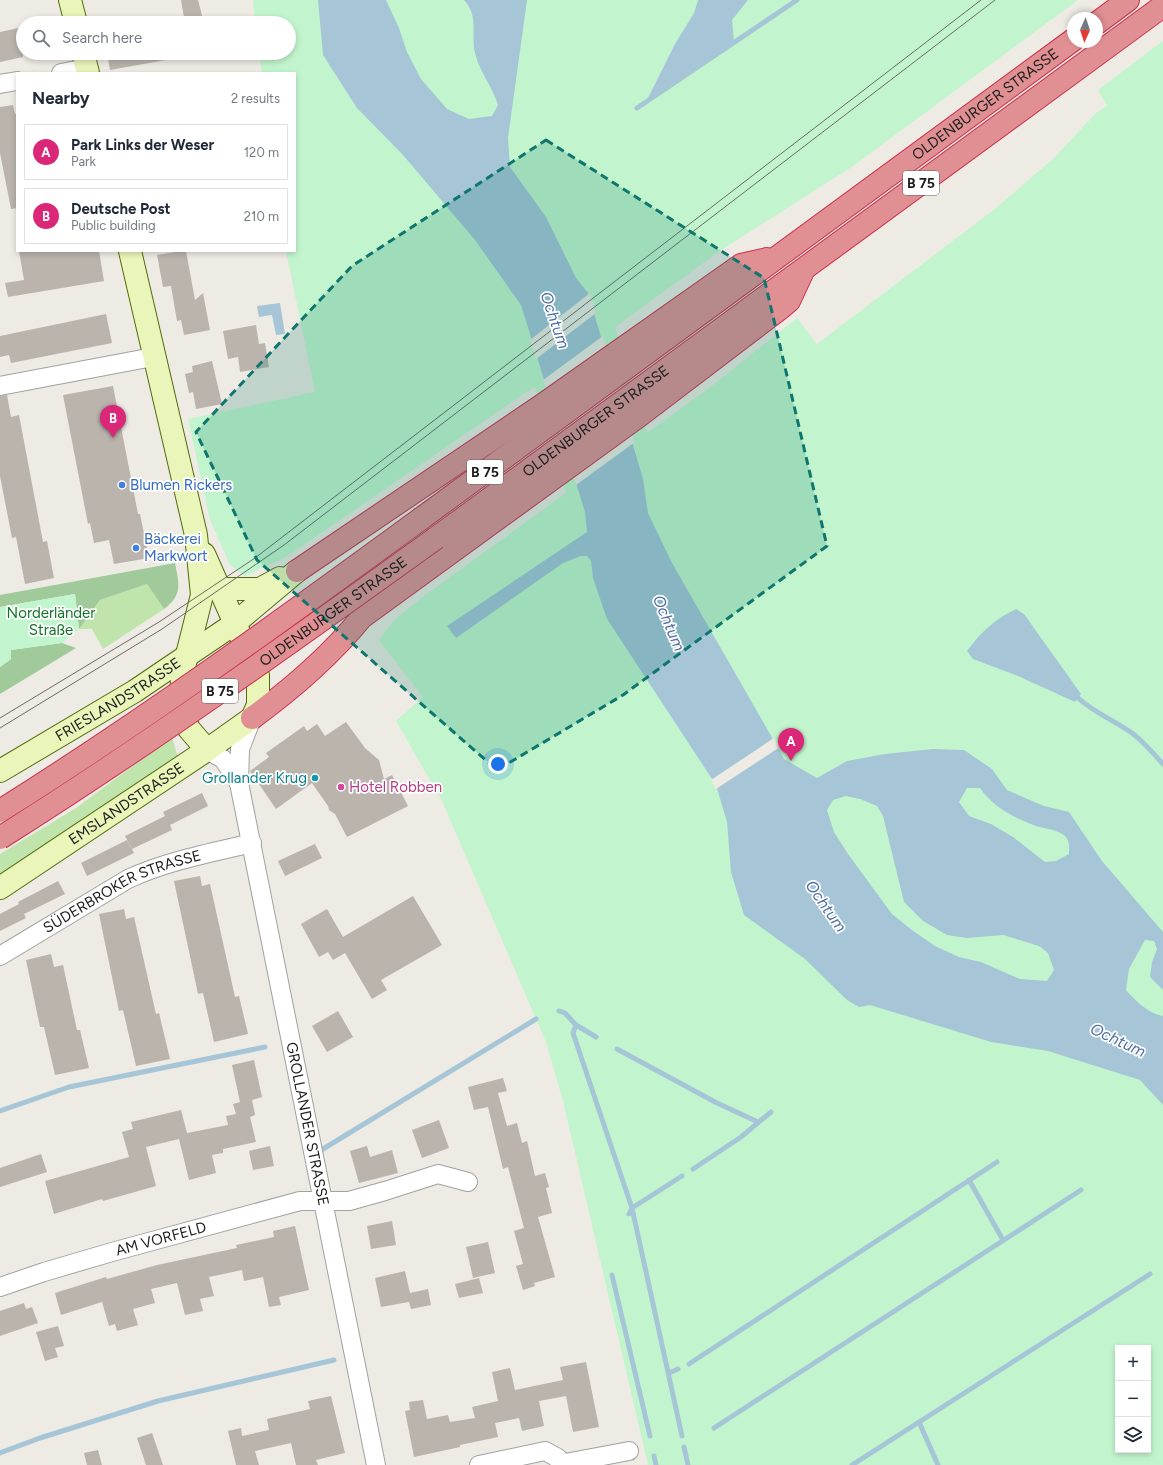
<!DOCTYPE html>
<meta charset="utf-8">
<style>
:root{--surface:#fff;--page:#f6f6f7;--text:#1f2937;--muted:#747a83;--line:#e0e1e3;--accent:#db2777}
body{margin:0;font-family:Figtree,sans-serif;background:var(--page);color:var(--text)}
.controls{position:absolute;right:12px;bottom:12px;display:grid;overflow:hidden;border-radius:0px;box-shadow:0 2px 6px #0003}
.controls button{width:36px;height:36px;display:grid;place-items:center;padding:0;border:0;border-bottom:1px solid var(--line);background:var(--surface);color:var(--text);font:20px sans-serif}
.compass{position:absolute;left:1067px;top:12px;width:36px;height:36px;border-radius:50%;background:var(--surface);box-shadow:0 2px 6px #0003;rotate:183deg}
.you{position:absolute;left:498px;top:764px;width:14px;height:14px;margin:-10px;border:3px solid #fff;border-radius:50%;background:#1a73e8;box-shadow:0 0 0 6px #1a73e833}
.badge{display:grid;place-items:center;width:26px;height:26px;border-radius:50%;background:var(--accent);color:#fff;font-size:13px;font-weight:700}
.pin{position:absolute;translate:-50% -33px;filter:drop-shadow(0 1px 2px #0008)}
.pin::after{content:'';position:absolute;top:21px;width:14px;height:12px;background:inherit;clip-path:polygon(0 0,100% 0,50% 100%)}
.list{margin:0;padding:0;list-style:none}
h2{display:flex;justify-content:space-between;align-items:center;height:52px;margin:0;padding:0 16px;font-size:17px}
h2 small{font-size:13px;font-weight:400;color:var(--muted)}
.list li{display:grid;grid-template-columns:26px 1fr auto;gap:12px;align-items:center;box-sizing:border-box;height:56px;margin:0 8px 8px;padding:0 8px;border:1px solid var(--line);border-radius:0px}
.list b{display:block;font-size:15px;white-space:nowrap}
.list p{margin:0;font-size:13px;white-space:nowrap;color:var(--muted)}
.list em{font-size:13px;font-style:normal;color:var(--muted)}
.icon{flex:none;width:22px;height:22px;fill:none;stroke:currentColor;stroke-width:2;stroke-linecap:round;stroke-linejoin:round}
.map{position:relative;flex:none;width:1163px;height:1465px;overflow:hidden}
.search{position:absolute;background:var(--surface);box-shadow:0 2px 6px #0003;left:16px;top:16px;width:280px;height:44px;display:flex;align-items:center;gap:10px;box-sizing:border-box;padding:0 14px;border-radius:22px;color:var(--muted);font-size:15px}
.panel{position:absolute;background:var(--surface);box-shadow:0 2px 6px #0003;left:16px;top:72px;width:280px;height:180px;border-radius:0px}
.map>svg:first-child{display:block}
.grass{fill:#bfe5ac}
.forest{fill:#a1ca9a}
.park{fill:#c2f5cd;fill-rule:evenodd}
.water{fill:#a6c6d8;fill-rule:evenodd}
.pier{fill:#edebe3}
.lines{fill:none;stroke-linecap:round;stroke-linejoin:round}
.stream{stroke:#a6c6d8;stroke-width:5}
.building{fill:#bab4ad}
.street-casing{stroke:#a1a1a1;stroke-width:20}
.secondary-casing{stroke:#536b0c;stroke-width:24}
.highway-casing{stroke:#cc2f4e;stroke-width:24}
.street{stroke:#fff;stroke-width:18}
.secondary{stroke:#e9f5b9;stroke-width:22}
.highway{stroke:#e08f92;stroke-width:22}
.tram{stroke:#6b6b6b;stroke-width:1}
.highway-bridge-casing{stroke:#cc2f4e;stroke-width:24;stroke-linecap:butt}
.highway-bridge{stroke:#e08f92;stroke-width:22}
.marked{fill:#0f766e;fill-opacity:0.2;stroke:#0f766e;stroke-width:3;stroke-dasharray:8 5;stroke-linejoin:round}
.shop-dot{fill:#3f7fe0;stroke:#fff;stroke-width:1.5}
.culture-dot{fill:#0f9aa8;stroke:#fff;stroke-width:1.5}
.hotel-dot{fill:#d1479c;stroke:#fff;stroke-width:1.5}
.labels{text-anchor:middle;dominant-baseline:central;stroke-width:3.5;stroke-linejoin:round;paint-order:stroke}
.shield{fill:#fff;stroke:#616161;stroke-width:1}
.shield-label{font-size:14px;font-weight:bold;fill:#1d1d1d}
.street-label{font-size:15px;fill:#1d1d1d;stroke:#fff}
.shop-label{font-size:15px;fill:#366cbe;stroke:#fff;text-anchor:start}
.park-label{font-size:15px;fill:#127328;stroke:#fff}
.culture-label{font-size:15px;fill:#0d838f;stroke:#fff;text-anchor:end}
.hotel-label{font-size:15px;fill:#b23c85;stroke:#fff;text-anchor:start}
.water-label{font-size:16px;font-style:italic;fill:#506ea5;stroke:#fff}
</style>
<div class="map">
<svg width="1163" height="1465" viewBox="0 0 1163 1465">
<rect width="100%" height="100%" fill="#edebe3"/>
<g class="grass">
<path d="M147 584 164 609 103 649 92 629H79L100 600Z"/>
<path d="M172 737 178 758 0 876V854L76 808Z"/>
</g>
<g class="forest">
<path d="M175 563C179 584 183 595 164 609L147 584 100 600 79 629 75 594 0 607V595Z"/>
<path d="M62 643 76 648 0 694V667L11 659V650Z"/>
</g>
<g class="park">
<path d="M253 0H1078L853 166 718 252 615 327 647 433 708 389 797 318 817 344 991 212 1053 159 1096 113 1107 106 1098 90 1163 41V1465H648L563 1101 546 1042 442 801 396 721 423 697 379 640 394 621 420 599 566 493 535 386 286 557 245 576 230 565 210 520 188 419 315 392 286 251H295V73H262L259 53H289V23H255ZM1118 1348H1148V1450H1118Z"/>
<path d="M75 594 79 629 62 643 11 650V659L0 667V607Z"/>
</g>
<g class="water">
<path d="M318 0H386L399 28 407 52 421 79 447 109 469 119 492 116 498 105C492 85 477 69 474 48 472 30 478 15 464 0H527L508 138 510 167 546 217 576 278 588 293 643 479 648 513 672 563 770 734 784 759 817 778 847 761 885 754 933 749 964 750 992 769 1007 790 1044 806 1069 812 1102 861 1163 932V990L1150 977 1152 962 1157 949 1154 941 1145 940 1129 969 1126 990C1136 1001 1147 1013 1163 1016V1105L1140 1080 1048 1051 991 1042 870 1005 859 1007 847 1000 805 959 744 915 731 872 727 822 716 785 607 619 593 578 591 561 587 556H581L563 563 456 638 447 626 587 532 585 512 521 305 475 240 403 155 357 108 323 55ZM967 788H980C993 807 1014 818 1036 826 1045 829 1057 829 1065 836 1070 841 1069 848 1069 854L1056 861 1045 862 1013 837 991 824 969 816 959 802ZM846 796 860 799 877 806 883 816 904 902 923 921 947 935 967 938 1003 935 1039 946 1048 953 1054 970 1047 981 1020 979 981 962 959 957 935 946 912 930 892 914 848 854 834 832 827 810 833 800Z"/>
<path d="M698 0H748L732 20 734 42 646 102 675 44 694 13Z"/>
<path d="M280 303 285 334 276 335 272 315 259 317 257 306Z"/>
<path d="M1016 609 1024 614 1081 694 1075 702 1018 676 973 659 967 651C981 632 995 619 1016 609Z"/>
</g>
<g class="pier">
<path d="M590 293 596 313 536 359 530 340Z"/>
<path d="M603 336 635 442 576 485 543 380Z"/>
<path d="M774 738 780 747 716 789 711 780Z"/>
</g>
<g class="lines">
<g class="stream">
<path d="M637 108 797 0"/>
<path d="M1077 697C1094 713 1114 720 1132 733 1144 742 1153 753 1163 764"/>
<path d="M559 1011 565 1013 576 1025 596 1037"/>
<path d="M576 1025 573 1033 632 1208 682 1436"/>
<path d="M617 1049 715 1102 758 1122"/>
<path d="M0 1111 69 1087 265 1047"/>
<path d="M323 1149 536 1019"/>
<path d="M693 1169 741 1137 771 1112"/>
<path d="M969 1180 1003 1240"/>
<path d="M629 1214 632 1208 682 1176"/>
<path d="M612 1275 650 1436"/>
<path d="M689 1364 997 1162"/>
<path d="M669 1373 678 1369"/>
<path d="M919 1422 938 1465"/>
<path d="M714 1428 1081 1190"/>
<path d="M684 1447 688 1465"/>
<path d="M0 1453 40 1438 158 1401 334 1360"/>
<path d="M654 1456 656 1465"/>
<path d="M852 1465 1150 1274"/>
</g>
</g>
<g class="building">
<path d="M181 0H198L204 23H185Z"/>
<path d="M23 27V57L0 62V32Z"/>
<path d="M107 53H166V60L110 70Z"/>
<path d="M13 105 15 114 17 113V208L11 209 0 153V107Z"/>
<path d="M19 251H99L104 281 8 297 5 283 24 280Z"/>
<path d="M181 251H186L195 300 203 293 210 330 184 335 181 320 177 321 171 286 163 287 157 255Z"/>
<path d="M106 314 112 343 11 363 9 355 0 357V336Z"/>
<path d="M256 325 259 344 265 343 269 367 240 372 238 357 228 359 223 331Z"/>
<path d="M212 361 222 404 196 409 193 392 189 393 185 374 193 372 192 366Z"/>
<path d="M113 386 138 514H140L149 558 114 564 109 540 94 543 90 523 88 524 63 395Z"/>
<path d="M7 395 11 417 19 415 43 542 47 541 54 578 25 584 16 537 12 538 0 476V396Z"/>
<path d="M346 722 365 748 379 760 384 779 392 775 408 806 347 837 335 814 329 810 328 806 312 783 276 809 250 771 269 757 266 753 304 726 307 731 317 724 325 736Z"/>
<path d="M202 793 208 806 170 825 172 830 132 849 125 836 165 816 163 812Z"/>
<path d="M127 840 134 853 87 876 81 863Z"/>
<path d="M315 844 322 858 285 876 278 861Z"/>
<path d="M200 876 202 886 210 884 235 997 239 996 248 1034 214 1042 203 993 198 994 174 881Z"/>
<path d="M58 881 65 894 24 914 20 906 26 918 0 931V914L19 904 18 902Z"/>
<path d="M413 896 442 945 381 980 387 990 372 999 345 953 333 960 328 952 319 957 301 924 327 909 343 937Z"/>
<path d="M124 909 126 919 134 917 156 1014 159 1013 170 1059 136 1066 123 1010 119 1011 99 914Z"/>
<path d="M51 954 54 967 63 965 77 1030H80L89 1068 55 1075 44 1027H40L26 960Z"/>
<path d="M338 1011 353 1037 327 1052 312 1026Z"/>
<path d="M254 1060 262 1097 252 1100 255 1115 250 1117 256 1142 223 1149V1153L212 1155 216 1173 189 1180 179 1139 146 1147 156 1186 103 1201 102 1199 54 1214 45 1181 129 1157 122 1132 133 1129 131 1122 181 1110 187 1133 228 1125 226 1116 236 1114 233 1104 240 1102 232 1065Z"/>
<path d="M503 1078 507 1091 498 1093 507 1126 517 1123 522 1143 527 1141 535 1176 545 1173 549 1187 546 1188 552 1213 538 1217 555 1277 534 1283 535 1286 523 1290 516 1266 523 1264 514 1231 524 1228 508 1167 503 1169 488 1107 474 1110 468 1087Z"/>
<path d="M439 1120 449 1148 422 1158 412 1130Z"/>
<path d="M270 1146 274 1166 253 1170 249 1151Z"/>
<path d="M367 1146 370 1157 392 1150 398 1173 359 1183 350 1151Z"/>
<path d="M41 1154 47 1172 0 1187V1168Z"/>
<path d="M392 1221 396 1245 371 1249 367 1226Z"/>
<path d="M295 1226 309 1290 279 1297 281 1305 269 1307 263 1277 244 1281 242 1270 209 1277 214 1296 200 1299 203 1311 185 1315 177 1283 151 1289 155 1303 133 1309 138 1325 117 1331 115 1324 109 1326 102 1302 61 1315 55 1293 106 1277 107 1279 157 1265 237 1248 236 1245 274 1237 273 1231Z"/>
<path d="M488 1242 495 1273 473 1278 466 1247Z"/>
<path d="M405 1271 410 1293 428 1289 431 1305 411 1309 409 1302 381 1307 375 1278Z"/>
<path d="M479 1278 483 1293 459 1298 455 1284Z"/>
<path d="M24 1303 26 1309 32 1307 38 1323 0 1336V1311Z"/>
<path d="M58 1326 64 1346 55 1348 58 1357 45 1361 36 1332Z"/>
<path d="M586 1362 599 1427 573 1432 566 1396 539 1401 544 1426 522 1431 519 1418 495 1423 498 1437 460 1445V1447L414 1457 405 1411 410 1410 409 1402 423 1400 427 1419 448 1415 450 1422 475 1418 472 1407 498 1401 492 1372 510 1368 515 1390 563 1380 560 1367Z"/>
<path d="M331 1396 345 1453 316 1460 318 1465H296L291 1443 255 1451 259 1465H236L228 1431 241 1428 242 1436 269 1430 267 1419 310 1409 308 1401Z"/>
<path d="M152 1433 163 1465H146L137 1438Z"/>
<path d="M98 1450 102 1465H87L84 1453Z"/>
</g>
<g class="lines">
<g class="street-casing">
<g id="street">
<path d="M61 73 87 68"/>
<path d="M0 84 17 81"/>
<path d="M0 386 153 357"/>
<path id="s1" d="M252 718 240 749 239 783 376 1465"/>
<path d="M207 750 223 759 239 783"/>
<path id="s2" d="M0 956 128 879C167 861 210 853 252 843"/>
<path id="s3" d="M0 1287 44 1272 112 1252 300 1201H349L385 1191 438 1174 468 1182"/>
<path d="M560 1464 629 1451"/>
<path d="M479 1465 545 1451 558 1458 560 1465"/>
</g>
</g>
<g class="secondary-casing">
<g id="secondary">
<path d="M70 0 76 23"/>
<path d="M83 53 88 73"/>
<path d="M130 251 196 535 202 595 182 675 181 710 189 729 207 750"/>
<path d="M219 589H260L280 578"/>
<path id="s4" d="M0 771 135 691 234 624 297 571"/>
<path id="s5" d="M0 888 207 750 252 718 258 705V675L204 554"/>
</g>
</g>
<g class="highway-casing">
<g id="highway">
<path d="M1097 23 1128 0"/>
<path id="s6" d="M422 518C640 359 855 199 1073 40"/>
<path id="s7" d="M436 538 1163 6"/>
<path d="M297 571 541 406 741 265 767 259"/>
<path d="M252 718C292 689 330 656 362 617L640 415 782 307 789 301 803 271"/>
</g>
</g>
<use href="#street" class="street"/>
<use href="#secondary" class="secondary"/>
<use href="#highway" class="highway"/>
<g class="tram">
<path d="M0 718 159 622 255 558 981 0"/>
<path d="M0 728 162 629 284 545 995 0"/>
</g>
<g class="highway-bridge-casing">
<g id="highway-bridge">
<path d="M0 811C145 720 284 619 422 518"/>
<path id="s8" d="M0 838C149 744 293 641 436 538"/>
</g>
</g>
<use href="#highway-bridge" class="highway-bridge"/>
</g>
<path class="marked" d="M546 140 764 278 827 546 623 695 497 770 257 560 196 432 352 266Z"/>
<g class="shop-dot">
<circle cx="122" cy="485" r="4"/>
<circle cx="136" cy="548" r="4"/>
</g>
<circle class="culture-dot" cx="315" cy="778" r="4"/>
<circle class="hotel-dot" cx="341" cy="787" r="4"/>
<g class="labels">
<g class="shield">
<rect x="903" y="171" width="36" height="24" rx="3"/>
<rect x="467" y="460" width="36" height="24" rx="3"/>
<rect x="202" y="679" width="36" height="24" rx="3"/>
</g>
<g class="shield-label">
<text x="921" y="183">B 75</text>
<text x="485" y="472">B 75</text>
<text x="220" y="691">B 75</text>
</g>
<g class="street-label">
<text stroke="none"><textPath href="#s6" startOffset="699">OLDENBURGER STRASSE</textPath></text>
<text stroke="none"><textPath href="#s7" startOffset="198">OLDENBURGER STRASSE</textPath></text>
<text stroke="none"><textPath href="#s8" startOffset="403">OLDENBURGER STRASSE</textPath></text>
<text stroke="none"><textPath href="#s4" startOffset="138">FRIESLANDSTRASSE</textPath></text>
<text stroke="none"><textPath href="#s5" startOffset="152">EMSLANDSTRASSE</textPath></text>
<text stroke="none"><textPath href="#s2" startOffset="139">SÜDERBROKER STRASSE</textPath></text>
<text stroke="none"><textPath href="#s1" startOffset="415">GROLLANDER STRASSE</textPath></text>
<text stroke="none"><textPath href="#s3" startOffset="168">AM VORFELD</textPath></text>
</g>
<g class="shop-label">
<text x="130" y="485">Blumen Rickers</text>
<text x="144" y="539">Bäckerei<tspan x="144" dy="17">Markwort</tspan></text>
</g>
<g class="park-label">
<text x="51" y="613">Norderländer<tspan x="51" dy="17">Straße</tspan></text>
</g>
<g class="culture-label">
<text x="307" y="778">Grollander Krug</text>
</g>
<g class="hotel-label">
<text x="349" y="787">Hotel Robben</text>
</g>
<g class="water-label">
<text transform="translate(555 320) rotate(71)">Ochtum</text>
<text transform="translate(669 623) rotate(67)">Ochtum</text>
<text transform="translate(826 906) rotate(55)">Ochtum</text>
<text transform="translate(1118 1040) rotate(25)">Ochtum</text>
</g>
</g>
</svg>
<div class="controls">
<button>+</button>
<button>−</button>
<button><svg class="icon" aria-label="layers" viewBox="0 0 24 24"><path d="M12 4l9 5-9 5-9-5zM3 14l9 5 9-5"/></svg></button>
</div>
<svg class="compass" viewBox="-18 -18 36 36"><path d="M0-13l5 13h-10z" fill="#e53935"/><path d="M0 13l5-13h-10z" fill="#747a83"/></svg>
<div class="you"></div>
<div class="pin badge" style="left:791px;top:761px">A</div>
<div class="pin badge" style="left:113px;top:438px">B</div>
<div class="search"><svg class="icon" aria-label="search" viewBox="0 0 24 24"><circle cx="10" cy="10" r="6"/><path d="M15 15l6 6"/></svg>Search here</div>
<section class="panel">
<h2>Nearby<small>2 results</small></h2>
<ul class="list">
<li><span class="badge">A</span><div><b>Park Links der Weser</b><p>Park</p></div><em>120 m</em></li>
<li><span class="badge">B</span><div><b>Deutsche Post</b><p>Public building</p></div><em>210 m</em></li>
</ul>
</section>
</div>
